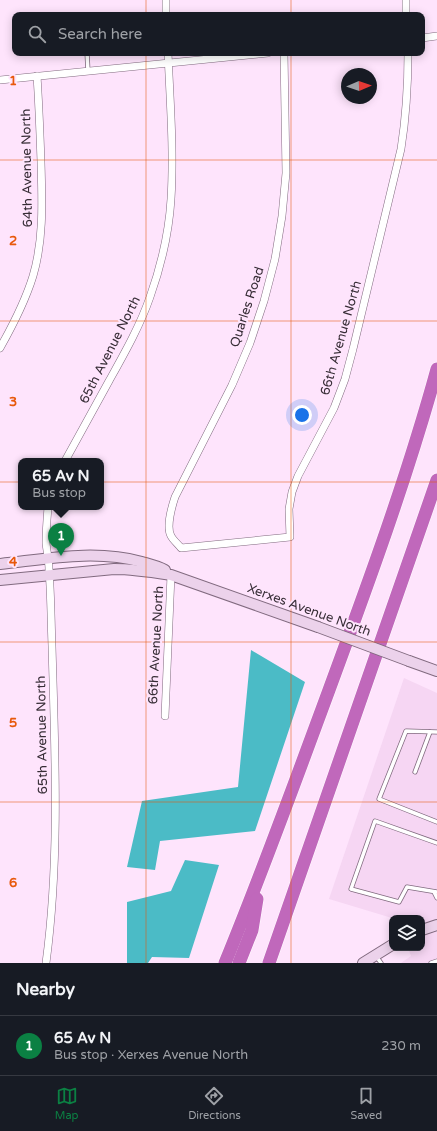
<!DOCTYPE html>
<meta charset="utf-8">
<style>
:root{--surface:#171b24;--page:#20242c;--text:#f1f3f6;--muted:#9ea1a6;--line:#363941;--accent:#0b8043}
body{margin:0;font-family:"Varela Round",sans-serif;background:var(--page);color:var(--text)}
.controls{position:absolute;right:12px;bottom:12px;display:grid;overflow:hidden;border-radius:8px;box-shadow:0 2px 10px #0003}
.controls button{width:36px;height:36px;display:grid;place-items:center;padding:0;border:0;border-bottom:1px solid var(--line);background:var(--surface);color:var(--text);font:20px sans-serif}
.compass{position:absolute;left:341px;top:68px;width:36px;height:36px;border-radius:50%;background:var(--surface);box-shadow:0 2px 10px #0003;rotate:88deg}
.you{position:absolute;left:302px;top:415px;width:14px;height:14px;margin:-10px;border:3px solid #fff;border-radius:50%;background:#1a73e8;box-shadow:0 0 0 6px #1a73e833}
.badge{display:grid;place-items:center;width:26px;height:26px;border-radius:50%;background:var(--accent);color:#fff;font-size:13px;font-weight:700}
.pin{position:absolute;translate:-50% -33px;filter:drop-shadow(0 1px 2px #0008)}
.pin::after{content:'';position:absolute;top:21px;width:14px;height:12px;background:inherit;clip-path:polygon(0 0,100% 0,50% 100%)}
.popup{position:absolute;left:18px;top:458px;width:86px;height:52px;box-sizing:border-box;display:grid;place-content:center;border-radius:8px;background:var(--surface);filter:drop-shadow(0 1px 3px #0005);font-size:13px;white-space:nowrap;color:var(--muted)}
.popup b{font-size:15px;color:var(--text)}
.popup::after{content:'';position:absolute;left:50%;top:100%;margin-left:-8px;border:8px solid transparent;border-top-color:var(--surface)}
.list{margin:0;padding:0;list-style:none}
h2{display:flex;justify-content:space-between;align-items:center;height:52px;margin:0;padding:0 16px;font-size:17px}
h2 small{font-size:13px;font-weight:400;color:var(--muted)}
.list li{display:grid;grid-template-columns:26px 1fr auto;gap:12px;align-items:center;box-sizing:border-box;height:60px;padding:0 16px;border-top:1px solid var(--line)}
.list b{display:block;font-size:15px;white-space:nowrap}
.list p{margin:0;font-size:13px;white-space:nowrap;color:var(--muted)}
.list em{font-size:13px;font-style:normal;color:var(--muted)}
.icon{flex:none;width:22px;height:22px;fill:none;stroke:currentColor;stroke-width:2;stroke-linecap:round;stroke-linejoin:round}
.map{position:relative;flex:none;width:437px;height:963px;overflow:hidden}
.search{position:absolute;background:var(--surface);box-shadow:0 2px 10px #0003;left:12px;right:12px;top:12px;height:44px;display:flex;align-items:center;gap:10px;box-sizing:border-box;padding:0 14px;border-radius:8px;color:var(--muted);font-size:15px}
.sheet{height:112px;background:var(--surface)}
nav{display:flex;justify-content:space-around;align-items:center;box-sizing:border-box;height:56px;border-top:1px solid var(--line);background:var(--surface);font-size:11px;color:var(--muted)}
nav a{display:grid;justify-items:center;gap:2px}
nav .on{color:var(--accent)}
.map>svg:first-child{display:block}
.built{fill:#f6d6f3}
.water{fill:#4bbbc6}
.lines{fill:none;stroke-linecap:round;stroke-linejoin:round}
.lane-casing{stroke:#816a7f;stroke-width:5}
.street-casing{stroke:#816a7f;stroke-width:8}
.secondary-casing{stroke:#816a7f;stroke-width:12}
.highway-casing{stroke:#fff;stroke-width:14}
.lane{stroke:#fff;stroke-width:3.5}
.street{stroke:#fff;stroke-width:7}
.secondary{stroke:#ecd2eb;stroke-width:10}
.highway{stroke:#c068bb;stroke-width:13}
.secondary-bridge-casing{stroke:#816a7f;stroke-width:12;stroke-linecap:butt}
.secondary-bridge{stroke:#ecd2eb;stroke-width:10}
.grid{fill:none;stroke:#e8590c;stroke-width:1;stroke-opacity:0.55}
.labels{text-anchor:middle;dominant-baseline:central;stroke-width:4;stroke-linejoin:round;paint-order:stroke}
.street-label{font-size:13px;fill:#372d36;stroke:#fee4fc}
.grid-label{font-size:13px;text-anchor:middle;font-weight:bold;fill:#e8590c;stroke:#fee4fc;stroke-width:4;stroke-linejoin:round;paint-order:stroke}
</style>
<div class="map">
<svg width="437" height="963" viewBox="0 0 437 963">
<rect width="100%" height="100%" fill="#fee4fc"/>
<path class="built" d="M404 678 437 693V963H401L411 956 408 948H422V918H392L329 899Z"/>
<g class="water">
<path d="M251 650 305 682 255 831 160 841 155 870 127 867 142 801 238 787Z"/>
<path d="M185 860 219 865 189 958 152 957 148 963H127V902L171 891Z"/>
</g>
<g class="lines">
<g class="lane-casing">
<g id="lane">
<path d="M75 53H83"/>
<path d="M87 53 88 71"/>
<path d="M437 732 406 731 379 799 437 822"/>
<path d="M415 772 430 732"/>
<path d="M437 843 375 821 351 889 399 902 407 887 437 892"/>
<path d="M434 892 437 898"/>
<path d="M376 956 381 963"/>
<path d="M431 963 437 961"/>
</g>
</g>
<g class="street-casing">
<g id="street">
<path d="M166 0V15"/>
<path d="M406 0V15"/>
<path d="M422 38 437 36"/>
<path d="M284 53 286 173 282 216 275 259 264 301 250 343 232 385 175 497C172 506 166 527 171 536 173 540 178 544 181 548L290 537 289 509 292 492 298 476 334 408 345 379 353 349 401 149C406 117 408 86 408 53"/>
<path d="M0 80 268 53"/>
<path d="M0 348C13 325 25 302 33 276 44 239 42 200 41 162 40 133 39 105 37 76"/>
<path d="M65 461C80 434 94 408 109 381 124 354 140 326 150 297 161 266 169 232 171 199 174 151 170 101 168 53"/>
<path d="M165 716 171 575"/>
<path d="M46 963C60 858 55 752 52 646 51 621 51 595 49 570 49 561 47 552 46 543 46 531 47 519 48 507"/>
</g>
</g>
<g class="secondary-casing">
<g id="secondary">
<path d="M0 564C47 559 95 549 142 562 149 564 158 566 165 570"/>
<path d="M0 580 114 569C134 569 152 572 171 575L318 627"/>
<path d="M409 661 437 671"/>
<path d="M422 930 437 925"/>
<path d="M363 963 392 945"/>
</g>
</g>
<g class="highway-casing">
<g id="highway">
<path d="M225 963C262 873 295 782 329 690 368 584 407 478 437 369"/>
<path d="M239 963 252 930 257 899"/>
<path d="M269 963 437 480"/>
</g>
</g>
<use href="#lane" class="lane"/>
<use href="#street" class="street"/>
<use href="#secondary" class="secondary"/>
<use href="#highway" class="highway"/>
<g class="secondary-bridge-casing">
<path id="secondary-bridge" d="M318 627 409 661"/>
</g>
<use href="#secondary-bridge" class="secondary-bridge"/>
</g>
<path class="grid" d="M146 0V15M291 0V15M146 53V963M291 53V963M0 160H437M0 321H437M0 482H437M0 642H437M0 802H437"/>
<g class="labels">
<g class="street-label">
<text transform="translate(27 168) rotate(-91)">64th Avenue North</text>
<text transform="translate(247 307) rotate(-72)">Quarles Road</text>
<text transform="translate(341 338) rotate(-74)">66th Avenue North</text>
<text transform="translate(110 350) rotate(-63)">65th Avenue North</text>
<text transform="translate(309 610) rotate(20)">Xerxes Avenue North</text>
<text transform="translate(156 645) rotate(-87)">66th Avenue North</text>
<text transform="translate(42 735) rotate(-91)">65th Avenue North</text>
</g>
</g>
<g class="grid-label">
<text x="13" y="85">1</text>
<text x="13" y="245">2</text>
<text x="13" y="406">3</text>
<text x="13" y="566">4</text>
<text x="13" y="727">5</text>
<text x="13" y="887">6</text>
</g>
</svg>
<div class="controls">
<button><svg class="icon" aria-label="layers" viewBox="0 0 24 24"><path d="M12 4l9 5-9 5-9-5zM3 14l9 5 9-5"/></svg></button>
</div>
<svg class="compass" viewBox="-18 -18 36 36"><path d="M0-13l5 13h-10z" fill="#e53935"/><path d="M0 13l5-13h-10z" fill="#9ea1a6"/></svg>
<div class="you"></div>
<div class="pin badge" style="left:61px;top:556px">1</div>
<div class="popup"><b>65 Av N</b>Bus stop</div>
<div class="search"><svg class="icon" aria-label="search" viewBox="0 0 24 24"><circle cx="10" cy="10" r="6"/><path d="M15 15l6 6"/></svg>Search here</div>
</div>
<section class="sheet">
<h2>Nearby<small></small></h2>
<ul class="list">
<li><span class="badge">1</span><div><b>65 Av N</b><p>Bus stop · Xerxes Avenue North</p></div><em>230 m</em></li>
</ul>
</section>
<nav>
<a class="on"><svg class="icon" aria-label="map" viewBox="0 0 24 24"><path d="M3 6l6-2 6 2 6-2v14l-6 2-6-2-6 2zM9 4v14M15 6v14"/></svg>Map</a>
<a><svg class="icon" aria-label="directions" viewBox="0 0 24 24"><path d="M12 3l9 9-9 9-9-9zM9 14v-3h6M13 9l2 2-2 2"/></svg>Directions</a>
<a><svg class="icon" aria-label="saved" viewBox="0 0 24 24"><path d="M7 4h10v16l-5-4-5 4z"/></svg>Saved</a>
</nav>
